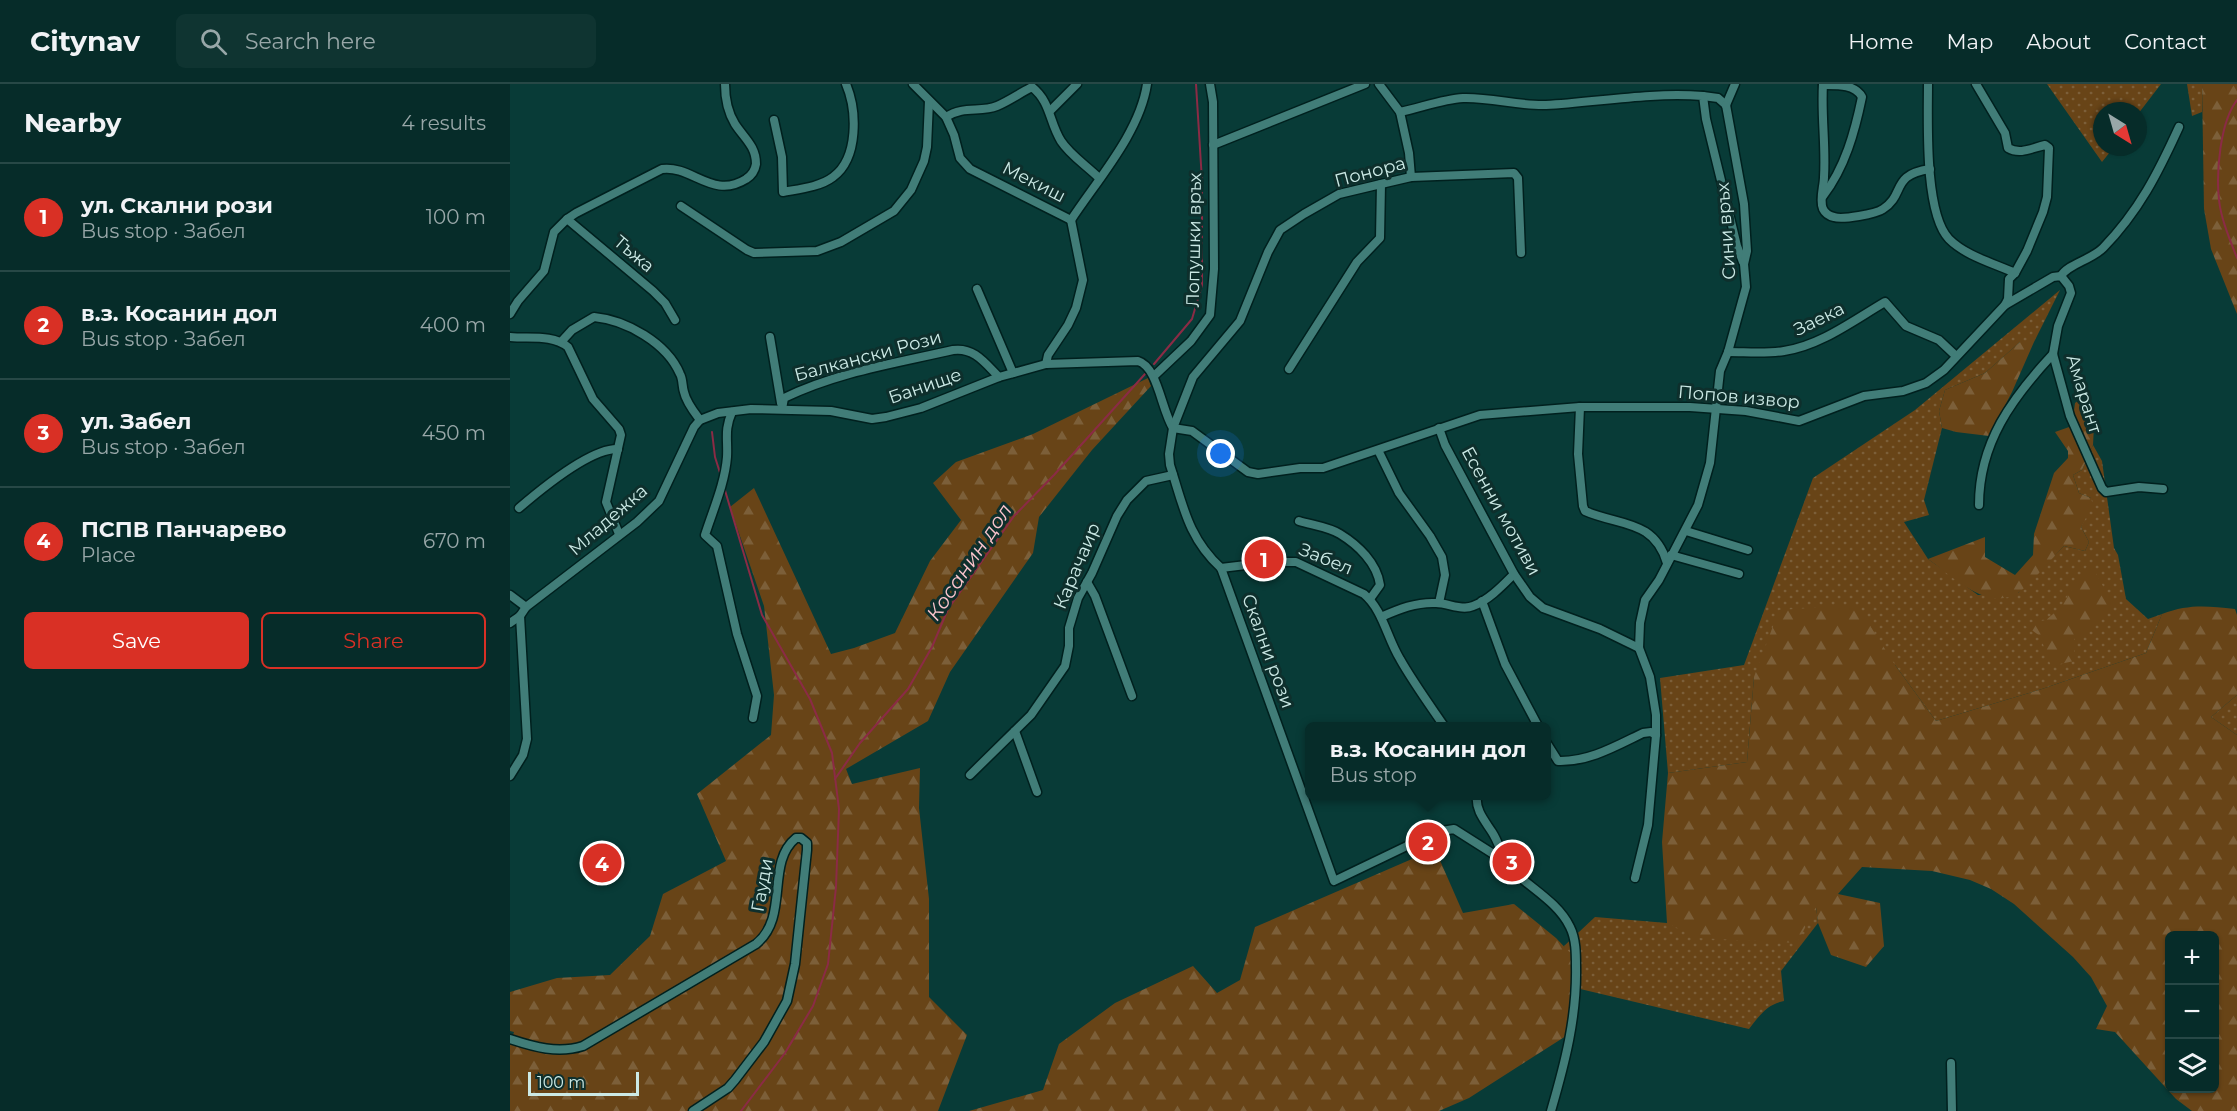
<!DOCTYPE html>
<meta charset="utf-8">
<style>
:root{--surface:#062c29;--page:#0f3431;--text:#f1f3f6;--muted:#98a7a8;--line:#274846;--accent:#d93025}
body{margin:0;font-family:Montserrat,sans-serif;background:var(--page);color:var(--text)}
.controls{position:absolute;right:18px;bottom:18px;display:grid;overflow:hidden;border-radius:9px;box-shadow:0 2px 4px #0004}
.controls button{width:54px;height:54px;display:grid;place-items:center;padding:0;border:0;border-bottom:2px solid var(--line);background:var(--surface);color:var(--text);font:30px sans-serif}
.compass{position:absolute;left:1583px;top:18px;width:54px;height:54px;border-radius:50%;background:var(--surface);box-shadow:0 2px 4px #0004;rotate:143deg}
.scale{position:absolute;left:18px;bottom:15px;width:111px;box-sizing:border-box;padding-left:6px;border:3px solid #cceae6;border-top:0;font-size:16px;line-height:21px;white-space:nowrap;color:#cceae6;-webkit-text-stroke:4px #0e2f2c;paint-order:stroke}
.you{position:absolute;left:711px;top:370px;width:21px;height:21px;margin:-15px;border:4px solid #fff;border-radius:50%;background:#1a73e8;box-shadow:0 0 0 9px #1a73e833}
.badge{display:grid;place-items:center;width:39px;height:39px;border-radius:50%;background:var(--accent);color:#fff;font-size:20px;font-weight:700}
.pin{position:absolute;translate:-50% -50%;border:3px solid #fff;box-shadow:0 2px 6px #0006}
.popup{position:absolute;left:795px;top:638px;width:246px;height:78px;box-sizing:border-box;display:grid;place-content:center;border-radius:9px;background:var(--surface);filter:drop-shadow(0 2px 4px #0005);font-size:20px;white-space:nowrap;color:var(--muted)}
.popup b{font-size:22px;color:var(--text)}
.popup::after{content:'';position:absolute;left:50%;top:100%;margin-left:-12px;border:12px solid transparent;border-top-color:var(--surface)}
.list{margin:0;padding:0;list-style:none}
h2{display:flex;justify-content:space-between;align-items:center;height:78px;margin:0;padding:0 24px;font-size:26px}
h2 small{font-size:20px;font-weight:400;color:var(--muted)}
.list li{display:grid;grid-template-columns:39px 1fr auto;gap:18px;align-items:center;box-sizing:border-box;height:108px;padding:0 24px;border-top:2px solid var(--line)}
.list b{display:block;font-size:22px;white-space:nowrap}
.list p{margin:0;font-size:20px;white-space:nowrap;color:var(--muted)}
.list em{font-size:20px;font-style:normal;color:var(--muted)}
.actions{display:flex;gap:12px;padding:18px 24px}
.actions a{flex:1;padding:14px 0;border:2px solid var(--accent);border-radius:9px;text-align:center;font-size:21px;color:var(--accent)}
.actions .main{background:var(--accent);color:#fff}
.icon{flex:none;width:33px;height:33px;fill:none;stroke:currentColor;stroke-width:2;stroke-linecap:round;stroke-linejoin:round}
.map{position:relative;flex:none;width:1727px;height:1027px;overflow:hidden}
header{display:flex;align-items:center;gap:36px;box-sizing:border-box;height:84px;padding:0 30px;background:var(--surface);border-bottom:2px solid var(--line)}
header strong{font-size:28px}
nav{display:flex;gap:33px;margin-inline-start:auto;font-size:21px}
.search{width:420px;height:54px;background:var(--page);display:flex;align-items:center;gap:15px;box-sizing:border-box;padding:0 21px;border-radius:9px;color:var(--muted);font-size:22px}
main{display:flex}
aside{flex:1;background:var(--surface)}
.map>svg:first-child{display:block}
.grass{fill:url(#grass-dots)}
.forest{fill:url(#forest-firs);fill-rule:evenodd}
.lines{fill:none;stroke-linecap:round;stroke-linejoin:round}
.stream{stroke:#8b2b45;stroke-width:2}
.minor-casing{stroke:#00201e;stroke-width:11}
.minor{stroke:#417d78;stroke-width:8}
.labels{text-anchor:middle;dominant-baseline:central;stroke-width:6;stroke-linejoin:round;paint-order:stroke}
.street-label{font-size:18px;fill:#cceae6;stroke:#0e2f2c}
.water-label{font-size:20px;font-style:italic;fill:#fcc5cd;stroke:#0e2f2c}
</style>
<header>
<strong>Citynav</strong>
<div class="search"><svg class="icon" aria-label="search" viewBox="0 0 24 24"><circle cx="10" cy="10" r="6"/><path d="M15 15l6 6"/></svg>Search here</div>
<nav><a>Home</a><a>Map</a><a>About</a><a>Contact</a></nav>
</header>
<main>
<aside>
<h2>Nearby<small>4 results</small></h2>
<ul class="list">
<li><span class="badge">1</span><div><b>ул. Скални рози</b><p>Bus stop · Забел</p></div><em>100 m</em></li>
<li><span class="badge">2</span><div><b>в.з. Косанин дол</b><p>Bus stop · Забел</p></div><em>400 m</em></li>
<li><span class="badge">3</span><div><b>ул. Забел</b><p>Bus stop · Забел</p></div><em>450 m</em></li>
<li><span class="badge">4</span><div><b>ПСПВ Панчарево</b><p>Place</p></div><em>670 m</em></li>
</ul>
<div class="actions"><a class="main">Save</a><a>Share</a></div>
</aside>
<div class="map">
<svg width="1727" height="1027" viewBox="0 0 1727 1027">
<defs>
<pattern id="grass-dots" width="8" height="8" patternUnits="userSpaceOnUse" patternTransform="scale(1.5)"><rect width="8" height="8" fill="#684417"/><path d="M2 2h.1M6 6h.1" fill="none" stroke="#7c5f39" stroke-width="1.8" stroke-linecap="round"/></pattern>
<pattern id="forest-firs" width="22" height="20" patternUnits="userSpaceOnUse" patternTransform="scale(1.5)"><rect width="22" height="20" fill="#684417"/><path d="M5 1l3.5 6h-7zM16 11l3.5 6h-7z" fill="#7c5f39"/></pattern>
</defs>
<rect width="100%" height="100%" fill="#083b37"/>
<g class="grass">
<path d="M1537 0H1651L1628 30V27H1592V63H1604L1592 78Z"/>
<path d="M1677 0H1692V28L1682 32Z"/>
<path d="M1550 206 1524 258H1510L1475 289 1435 306 1429 327 1432 344 1414 416 1419 431 1394 438 1418 475 1468 511 1508 509 1554 462 1575 467 1579 458 1571 443 1581 414 1569 409 1563 391 1572 386 1583 361 1592 377 1604 464 1608 471 1616 515 1638 535 1652 530 1636 569 1532 605 1426 637 1385 581 1244 593 1237 678 1158 689 1150 594 1234 581 1303 394 1405 326Z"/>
<path d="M1727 611V651L1701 633Z"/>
<path d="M1306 822 1308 839 1271 887 1274 917C1257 920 1249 932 1239 945L1066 904 1054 862 1085 833 1157 839Z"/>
</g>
<g class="forest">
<path d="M1692 0H1727V230L1701 165 1694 125Z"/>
<path d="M1510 258H1524L1502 308 1479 352 1446 348 1432 344 1429 327 1435 306 1475 289Z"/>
<path d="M638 294 641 302 582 366 529 433 523 469 440 588 418 637 336 685 342 700 410 684 409 724 419 815V913L457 951 428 1027H0V960L4 948 0 947V908L47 894 100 891 140 852 153 810 216 777 187 710 261 651 264 611 254 522 220 423 244 404 321 570 344 564 385 549 420 477 451 436 423 399 446 378 523 350Z"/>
<path d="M1569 316 1584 341 1583 361 1572 386 1563 391 1569 409 1581 414 1583 421 1571 443 1579 458 1575 467 1554 462C1543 473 1520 501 1508 509 1477 528 1442 492 1418 475L1475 453V473L1505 491 1523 471 1524 450 1544 389 1558 374V367L1545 348 1562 342 1565 319Z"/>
<path d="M1580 478 1602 519 1576 548 1564 555V577L1541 582 1530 552 1513 540 1536 536 1549 525Z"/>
<path d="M1347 521 1385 581 1426 637 1532 605 1636 569 1652 530C1679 520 1696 522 1725 525L1727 531V611L1701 633 1727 651V1027H1682L1666 1015 1605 948 1586 945 1597 922 1581 893 1563 873 1504 820 1481 805 1460 796 1422 787 1352 783 1328 810 1370 819 1374 862 1356 883 1321 871 1308 839 1306 823 1287 859 1188 854 1157 839 1152 758 1158 689 1237 678 1244 593 1269 526ZM1660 852H1704V1004H1660Z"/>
<path d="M925 765 953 829 1004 820 1046 854 1066 875 1056 952 959 1014 929 1027H459L533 1006 549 960 605 919 683 882 707 909 730 896 745 843Z"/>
</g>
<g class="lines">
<g class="stream">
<path d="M1727 16C1710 38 1706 88 1709 116 1711 135 1720 156 1727 174"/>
<path d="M644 280 682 235 692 201V97L686 0"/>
<path d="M202 348 205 373 211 392"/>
<path d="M214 403 252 531 300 615 322 669 329 725 326 803 318 880 303 922 275 969 231 1027"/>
<path d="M325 695 350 659 398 605 422 563 438 525 504 432 544 391 635 290"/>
</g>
<g class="minor-casing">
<g id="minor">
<path d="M403 0 436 33 444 51 450 74 460 85 561 136"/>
<path d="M869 0 890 28 899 69 901 93"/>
<path d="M1313 0C1311 31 1316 62 1314 93 1314 102 1309 116 1313 125 1315 129 1319 132 1324 133 1332 136 1366 130 1373 125 1396 110 1380 91 1420 85"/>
<path d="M1418 0C1418 36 1414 129 1439 155 1456 172 1483 179 1505 189"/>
<path d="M1193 12 1208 14 1216 21"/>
<path d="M1216 21 1225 0"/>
<path d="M540 27 567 0"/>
<path d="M890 28C910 24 933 15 953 14 981 13 1008 22 1036 21 1088 18 1140 8 1193 12L1196 35 1227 162 1233 178"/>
<path d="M436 33C454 21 470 29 487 22 499 17 510 9 522 3 541 18 539 38 551 57 560 71 577 82 589 94"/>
<path d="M264 36 272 73 273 108C289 105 310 103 323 93 349 74 347 26 336 0"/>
<path d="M703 61 855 0"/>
<path d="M1313 112C1335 84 1345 47 1352 13 1345 0 1327 1 1313 1"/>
<path d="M171 122 237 166 244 169 307 167 331 158 384 127 401 106 414 77 417 63 419 17"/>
<path d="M57 135 143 207 155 219 165 236"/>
<path d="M561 136C588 95 630 48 637 0"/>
<path d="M1551 192C1558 180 1581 176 1593 164 1629 127 1648 89 1669 43"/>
<path d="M467 205 503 289"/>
<path d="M1495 221 1543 193 1551 192 1559 202 1561 209 1548 242 1543 270 1560 332 1592 404 1596 408 1629 403 1653 405"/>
<path d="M0 230 8 217 34 187 44 148 57 135 66 129 152 85C182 81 203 116 236 95 241 92 245 86 246 80 246 62 234 54 225 40 217 27 215 14 215 0"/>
<path d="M0 253C19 255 42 250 58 263L83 315 109 345 111 351 96 418 109 450"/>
<path d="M260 253 271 319"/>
<path d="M51 258 62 246 84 233C116 236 157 259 170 290 173 295 172 302 174 308 176 318 184 328 190 336"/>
<path d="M1218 268C1236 268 1256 270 1274 267 1310 262 1344 236 1375 218L1396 242 1429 256 1446 272"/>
<path d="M536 280 538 271 558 241 566 224 573 196 561 136"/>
<path d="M779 285 847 178 870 154 871 100"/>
<path d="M644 292 681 257 700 231 704 185 703 18 700 0"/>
<path d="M1070 323 1068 370 1073 422 1075 427C1109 442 1144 435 1157 479"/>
<path d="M272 325 274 314C327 288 387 279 443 266 464 263 475 279 489 293"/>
<path d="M222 328C214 346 218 355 217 373 215 399 203 426 195 451L207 462 227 550 247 612 243 634"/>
<path d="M663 344 682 347 738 388 748 390 790 384H813L970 331 1070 323H1180L1236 327 1289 337 1354 312 1393 307 1416 299 1434 286 1495 221 1498 215 1499 195 1505 189 1517 167 1533 128 1537 113 1539 64 1535 61C1522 64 1510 71 1498 64L1495 49 1466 0"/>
<path d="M929 344 935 361 951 391 1004 490 1020 513 1033 524 1090 545 1129 564"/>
<path d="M868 366 889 409 920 452 932 473 935 491 929 519"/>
<path d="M1469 421C1469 359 1502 314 1543 270"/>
<path d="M9 424C30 406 80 364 108 365"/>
<path d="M789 437C802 441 819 443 830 450 848 461 867 479 870 501L860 515"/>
<path d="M1176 447 1238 466"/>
<path d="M1161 471 1229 490"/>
<path d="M711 484 761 478H786L854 510C873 526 877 554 890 575 903 598 919 620 934 642"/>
<path d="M577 498 585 512 622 612"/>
<path d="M0 511 16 523"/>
<path d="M972 517 995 580 1028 642"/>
<path d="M871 533C889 525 906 518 926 519 938 519 952 527 963 522 979 516 993 501 1004 490"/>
<path d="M0 539 10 532 16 523 127 438 149 417 184 343 190 336 208 329 241 325 321 327 362 335 376 333 411 324 489 293 536 280 628 277C648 283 651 325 663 344"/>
<path d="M505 647 527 708"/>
<path d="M1036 658 1048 677C1079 678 1106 662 1133 649L1141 648 1146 651"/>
<path d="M460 691 521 631 555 582 559 562V544L568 514 582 489 607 432 617 416 636 397 663 391"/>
<path d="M0 692 13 671 17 655 10 532"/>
<path d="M967 712C965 726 975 737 982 748 990 760 992 775 1001 785 1020 804 1048 818 1060 843 1066 855 1066 870 1066 883 1067 933 1055 979 1041 1027"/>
<path d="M996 778 944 745 926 748 824 797 711 484C678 454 673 421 660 381L659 370 663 344 683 293 730 237 758 168 770 146 794 130 829 110 871 100 901 93 1004 89 1008 94 1011 169"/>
<path d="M1125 794 1138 741 1146 651V631L1140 593 1129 564 1130 539 1135 516 1149 496 1188 421 1200 379 1210 287 1218 268 1236 203 1234 180 1237 167 1234 120 1216 21"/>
<path d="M0 955C24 963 48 970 73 962L246 860C280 833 255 779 286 754H291L297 759V766L285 880 277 917 254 958 225 996 218 1004 183 1027"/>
<path d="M1441 979 1442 1027"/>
</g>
</g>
<use href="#minor" class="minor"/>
</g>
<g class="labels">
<g class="street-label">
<text transform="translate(860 88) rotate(-15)">Понора</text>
<text transform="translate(524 98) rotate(27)">Мекиш</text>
<text transform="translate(1216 147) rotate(-94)">Сини връх</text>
<text transform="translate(684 156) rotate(-89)">Лопушки връх</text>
<text transform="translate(124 170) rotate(40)">Тъжа</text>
<text transform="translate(1309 235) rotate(-26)">Заека</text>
<text transform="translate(358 272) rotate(-15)">Балкански Рози</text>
<text transform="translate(415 302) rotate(-19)">Банище</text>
<text transform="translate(1574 310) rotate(73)">Амарант</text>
<text transform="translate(1229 313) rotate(5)">Попов извор</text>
<text transform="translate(991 427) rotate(61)">Есенни мотиви</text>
<text transform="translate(98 436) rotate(-41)">Младежка</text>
<text transform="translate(816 475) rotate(22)">Забел</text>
<text transform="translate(567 482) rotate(-67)">Карачаир</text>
<text transform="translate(758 567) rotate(70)">Скални рози</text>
<text transform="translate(252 801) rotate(-80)">Гауди</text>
</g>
<g class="water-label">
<text transform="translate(459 478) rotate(-56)">Косанин дол</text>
</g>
</g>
</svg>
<div class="controls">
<button>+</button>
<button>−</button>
<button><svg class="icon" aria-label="layers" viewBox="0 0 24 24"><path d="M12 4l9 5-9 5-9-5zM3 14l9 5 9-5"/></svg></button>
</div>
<svg class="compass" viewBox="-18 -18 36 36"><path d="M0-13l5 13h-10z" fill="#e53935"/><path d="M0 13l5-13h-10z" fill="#98a7a8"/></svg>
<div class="scale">100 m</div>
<div class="you"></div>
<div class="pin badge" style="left:754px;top:475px">1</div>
<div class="pin badge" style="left:918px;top:758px">2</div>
<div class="popup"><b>в.з. Косанин дол</b>Bus stop</div>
<div class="pin badge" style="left:1002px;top:778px">3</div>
<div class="pin badge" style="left:92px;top:779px">4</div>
</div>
</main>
